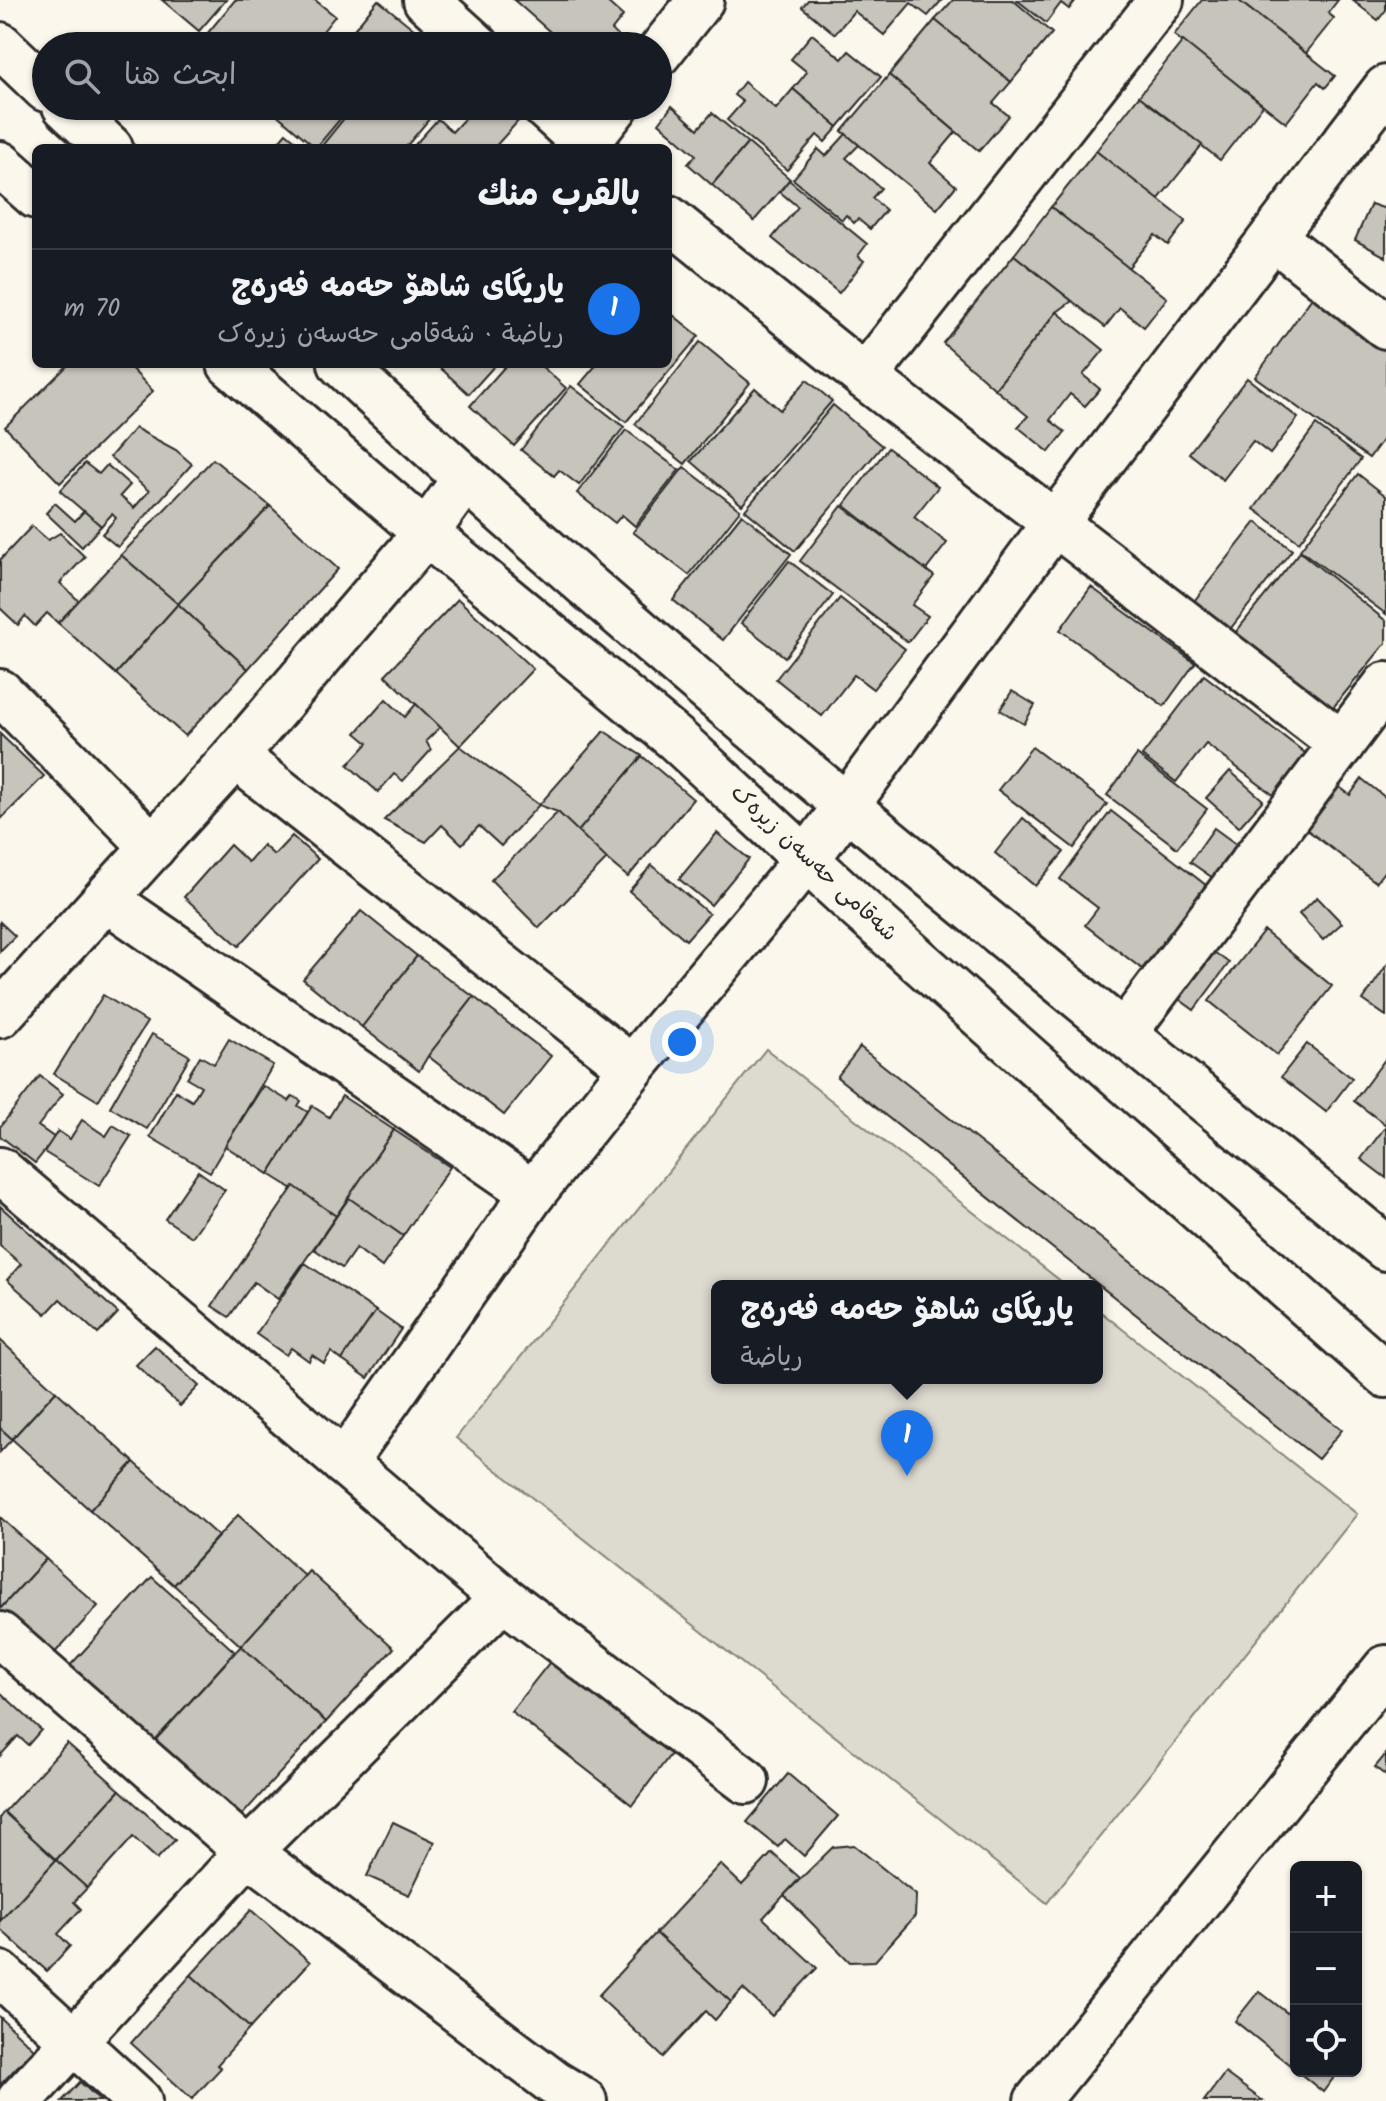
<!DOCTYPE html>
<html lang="ar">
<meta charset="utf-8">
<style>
:root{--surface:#171b24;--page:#242831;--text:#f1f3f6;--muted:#9ea1a6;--line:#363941;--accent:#1a73e8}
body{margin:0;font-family:Kalam,"Playpen Sans Arabic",sans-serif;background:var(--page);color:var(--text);direction:rtl}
.controls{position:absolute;right:24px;bottom:24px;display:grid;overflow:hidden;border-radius:12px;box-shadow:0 2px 6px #0004}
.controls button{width:72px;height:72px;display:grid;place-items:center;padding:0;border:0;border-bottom:2px solid var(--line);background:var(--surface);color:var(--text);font:40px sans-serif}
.you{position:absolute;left:682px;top:1042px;width:28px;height:28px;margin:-20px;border:6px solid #fff;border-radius:50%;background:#1a73e8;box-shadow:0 0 0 12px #1a73e833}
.badge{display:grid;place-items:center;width:52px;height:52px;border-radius:50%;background:var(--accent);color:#fff;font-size:26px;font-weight:700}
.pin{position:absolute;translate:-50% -66px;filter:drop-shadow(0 2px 4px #0008)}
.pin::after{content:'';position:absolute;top:42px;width:28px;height:24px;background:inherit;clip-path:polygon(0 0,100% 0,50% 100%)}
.popup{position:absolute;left:711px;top:1280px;width:392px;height:104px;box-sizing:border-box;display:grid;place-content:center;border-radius:12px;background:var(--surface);filter:drop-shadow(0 2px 6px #0005);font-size:26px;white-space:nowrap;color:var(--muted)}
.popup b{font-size:30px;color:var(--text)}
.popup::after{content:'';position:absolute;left:50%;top:100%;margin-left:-16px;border:16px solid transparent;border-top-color:var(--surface)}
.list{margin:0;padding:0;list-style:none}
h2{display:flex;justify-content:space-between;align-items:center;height:104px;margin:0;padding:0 32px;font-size:34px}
h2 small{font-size:26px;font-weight:400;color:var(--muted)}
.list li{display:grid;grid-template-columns:52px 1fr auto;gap:24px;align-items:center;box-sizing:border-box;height:120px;padding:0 32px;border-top:2px solid var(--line)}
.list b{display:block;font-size:30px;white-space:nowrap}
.list p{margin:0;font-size:26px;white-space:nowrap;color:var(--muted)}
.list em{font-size:26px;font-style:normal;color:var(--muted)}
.icon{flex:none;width:44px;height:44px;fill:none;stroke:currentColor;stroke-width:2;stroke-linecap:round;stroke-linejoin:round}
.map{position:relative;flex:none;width:1386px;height:2101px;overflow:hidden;direction:ltr}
.search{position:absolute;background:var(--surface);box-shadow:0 2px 6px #0004;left:32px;top:32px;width:640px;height:88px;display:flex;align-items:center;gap:20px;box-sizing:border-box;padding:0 28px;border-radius:44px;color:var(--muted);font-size:30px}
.panel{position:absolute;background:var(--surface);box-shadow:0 2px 6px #0004;left:32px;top:144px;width:640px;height:224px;border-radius:12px;direction:rtl}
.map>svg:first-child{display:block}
.green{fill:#dddad0;stroke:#84827e;stroke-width:2}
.building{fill:#c7c4bc;stroke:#2b2b2b;stroke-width:2}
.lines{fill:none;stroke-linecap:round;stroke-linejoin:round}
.minor-casing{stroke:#2b2b2b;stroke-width:50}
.major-casing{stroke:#2b2b2b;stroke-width:50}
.minor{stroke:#fbf7ec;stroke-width:44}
.major{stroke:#fbf7ec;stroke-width:44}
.labels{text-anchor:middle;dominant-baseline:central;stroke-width:6;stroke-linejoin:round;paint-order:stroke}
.street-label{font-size:22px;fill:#2b2b2b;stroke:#fbf7ec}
</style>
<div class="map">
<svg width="1386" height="2101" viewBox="0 0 1386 2101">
<rect width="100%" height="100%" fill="#fbf7ec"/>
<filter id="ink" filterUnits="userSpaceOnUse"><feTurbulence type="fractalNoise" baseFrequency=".0125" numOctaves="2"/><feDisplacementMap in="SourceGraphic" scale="16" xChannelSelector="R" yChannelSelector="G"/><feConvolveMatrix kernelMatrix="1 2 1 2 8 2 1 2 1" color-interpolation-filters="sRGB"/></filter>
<g filter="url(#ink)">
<path class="green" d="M766 1049 1067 1286H717V1378H1097V1309L1357 1514 1047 1903 456 1438Z"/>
<g class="building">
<path d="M162 0H226L199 31Z"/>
<path d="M235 0H315L335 16 311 46H197Z"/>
<path d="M378 0 415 30 401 46H317L328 33 342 44Z"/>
<path d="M514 0H605L623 16 612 30 619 37 611 46H587L582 42 579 46H566Z"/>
<path d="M808 0H942L928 16 911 3 884 35 854 11 835 34 802 7Z"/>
<path d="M953 0H1013L1052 33 1011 82 935 20Z"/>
<path d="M1017 0H1076L1069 9 1061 3 1046 23Z"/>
<path d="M1202 0H1238L1335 76 1325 88 1318 82 1286 123 1174 35Z"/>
<path d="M1238 0H1338L1328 13 1334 18 1306 53Z"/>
<path d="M1352 0H1386V10L1378 20Z"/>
<path d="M935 20 1011 82 993 103 1009 116 979 151 889 75Z"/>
<path d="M812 34 842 59 849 51 881 77 838 127 793 89 807 72 791 59Z"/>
<path d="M1183 41 1263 105 1220 160 1139 96Z"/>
<path d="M889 75 956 132 930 163 956 186 937 209 842 131Z"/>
<path d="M744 82 776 109 793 89 838 127 825 142 817 135 787 170 727 120 743 102 734 95Z"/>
<path d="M1139 96 1202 145 1158 200 1096 151Z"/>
<path d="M267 106H351L316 148Z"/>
<path d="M354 106H440L405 148H320Z"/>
<path d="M476 106H503L519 120 494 148H412L438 119 452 132Z"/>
<path d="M672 106 698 129 712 113 748 143 712 185 688 164 696 155 659 123Z"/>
<path d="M286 133 304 148H273Z"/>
<path d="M846 134 859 145 846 158 881 188 872 198 886 210 870 229 858 219 854 223 846 215 842 220 793 179 818 149 826 156Z"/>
<path d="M748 143 790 179 754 221 712 185Z"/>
<path d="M1096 151 1186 221 1168 245 1155 235 1128 268 1051 207Z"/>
<path d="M789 180 867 244 858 256 864 261 839 293 772 238 798 207 780 192Z"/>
<path d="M1371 204 1386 209V257L1355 240Z"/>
<path d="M1051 207 1167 298 1144 327 1120 308 1105 327 1014 255Z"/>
<path d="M1014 255 1072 301 1057 312 995 389 943 343Z"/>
<path d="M1314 295 1386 346V435L1369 458 1255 377Z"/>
<path d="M668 311 699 336 626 422 580 384 597 364H668Z"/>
<path d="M1057 312 1104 350 1083 375 1100 389 1085 406 1070 394 1050 420 1065 432 1049 452 1018 427 1028 416 995 389Z"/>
<path d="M700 342 750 383 685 464 635 424Z"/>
<path d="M69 364H127L153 391 60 483 5 427Z"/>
<path d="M436 364H496L469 394Z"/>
<path d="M507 364H539L566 388 514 446 470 406Z"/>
<path d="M1247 378 1298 418 1270 454 1253 441 1223 480 1189 453Z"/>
<path d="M807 380 832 401 742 505 691 461 755 388 780 410Z"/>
<path d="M571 386 624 427 579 485 559 470 554 476 521 450Z"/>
<path d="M833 405 882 446 795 551 745 510Z"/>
<path d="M1316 425 1361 459 1299 542 1254 509Z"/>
<path d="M135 428 176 450 192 464 118 547 102 534 116 518 112 514 101 526 60 491 85 463 99 474 107 465 130 485 120 496 134 508 149 491 110 457Z"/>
<path d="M626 430 679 470 635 526 622 515 615 523 577 493Z"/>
<path d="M888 448 938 487 914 517 947 543 926 570 844 505Z"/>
<path d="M213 459 270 506 178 604 121 555Z"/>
<path d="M684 467 740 510 689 575 633 532Z"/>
<path d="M1358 474 1386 496V614L1300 550Z"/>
<path d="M55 503 75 521 84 511 101 526 82 547 46 513Z"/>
<path d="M270 506 338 569 248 669 178 604Z"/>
<path d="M842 506 934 576 912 605 928 616 908 642 800 561Z"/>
<path d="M742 514 791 554 723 640 673 600Z"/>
<path d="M1256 522 1292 550 1227 633 1191 605Z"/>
<path d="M32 526 48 540 60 533 85 557 60 583 79 601 58 623 47 613 35 626 25 616 18 625 0 608V560Z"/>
<path d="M1300 552 1386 621V643L1331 710 1235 633Z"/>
<path d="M121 555 178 604 116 674 58 623Z"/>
<path d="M789 561 833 595 785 657 741 623Z"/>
<path d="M1091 587 1195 663 1164 706 1060 630Z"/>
<path d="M840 598 905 649 873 689 854 675 822 716 776 679Z"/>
<path d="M458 599 533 669 460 746 385 675Z"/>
<path d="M178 604 248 669 185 736 116 674Z"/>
<path d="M1204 675 1313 759 1280 800 1206 744 1176 782 1142 756Z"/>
<path d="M1012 691 1035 705 1024 724 1000 710Z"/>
<path d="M386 699 405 717 416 704 440 727 426 741 431 750 403 781 394 774 378 792 348 765 368 743 356 733Z"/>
<path d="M604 731 642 756 576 834 558 812 539 805Z"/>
<path d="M0 734 44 776 0 820Z"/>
<path d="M460 746 539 805 501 846 479 826 462 844 442 825 426 842 384 820Z"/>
<path d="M1032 747 1107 804 1074 848 998 790Z"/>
<path d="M1137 755 1207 809 1177 848 1107 795Z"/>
<path d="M642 756 693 799 628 877 576 834Z"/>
<path d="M1230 771 1263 800 1239 827 1206 798Z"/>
<path d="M1362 779 1386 798V869L1376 882 1306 829 1338 786 1350 795Z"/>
<path d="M1111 811 1207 886 1142 969 1085 925 1098 908 1060 879Z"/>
<path d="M558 812 607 859 539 928 491 880Z"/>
<path d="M1023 818 1064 852 1035 886 995 853Z"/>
<path d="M1214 828 1240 847 1216 880 1190 862Z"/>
<path d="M717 833 749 859 711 905 679 879Z"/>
<path d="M292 836 318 859 239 946 184 897 230 845 248 862 263 845 274 855Z"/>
<path d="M652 865 709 914 686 940 629 891Z"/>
<path d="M1317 897 1342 923 1323 940 1299 914Z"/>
<path d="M361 911 417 956 362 1027 303 979Z"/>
<path d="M0 922 15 936 0 951Z"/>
<path d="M1264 931 1332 986 1277 1055 1209 1001Z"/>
<path d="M1207 947 1229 963 1194 1010 1172 994Z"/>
<path d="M417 956 474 997 428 1056 419 1071 362 1027Z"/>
<path d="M1386 966V1016L1363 1000Z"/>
<path d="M103 995 147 1022 98 1101 54 1074Z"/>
<path d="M474 997 551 1056 504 1115 428 1056Z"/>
<path d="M152 1034 190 1056 147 1129 110 1107Z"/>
<path d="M229 1039 273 1065 210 1172 150 1137 176 1091 192 1101 201 1086 187 1078 200 1056 214 1064Z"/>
<path d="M1307 1044 1352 1078 1326 1112 1281 1077Z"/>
<path d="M860 1047 1342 1430 1318 1459 837 1077Z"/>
<path d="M1386 1058V1125L1354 1101Z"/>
<path d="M40 1076 63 1094 38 1126 55 1138 35 1163 0 1136V1127Z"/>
<path d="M263 1086 289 1101 293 1096 301 1101 298 1106 308 1112 269 1174 225 1146Z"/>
<path d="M342 1096 394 1130 336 1216 269 1174 312 1106 329 1117Z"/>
<path d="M82 1120 106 1136 113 1125 131 1136 99 1186 44 1152 58 1131 70 1139Z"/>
<path d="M1386 1126V1178L1361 1159Z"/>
<path d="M394 1130 450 1167 403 1236 348 1198Z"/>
<path d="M198 1171 225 1190 192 1237 165 1219Z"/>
<path d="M294 1186 336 1216 278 1299 254 1282 229 1317 212 1306Z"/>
<path d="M349 1198 403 1236 382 1267 356 1248 342 1268 314 1249Z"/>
<path d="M0 1206 118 1313 98 1334 60 1299 46 1314 7 1280 21 1264 0 1246Z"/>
<path d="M305 1263 376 1311 342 1360 331 1352 324 1363 312 1355 309 1361 291 1348 286 1355 256 1334Z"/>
<path d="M376 1311 401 1329 368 1378 342 1360Z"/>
<path d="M0 1340 56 1391 12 1439 0 1428Z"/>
<path d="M155 1346 199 1386 180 1406 136 1365Z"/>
<path d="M56 1391 134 1462 90 1510 12 1439Z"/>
<path d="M0 1428 12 1439 0 1452Z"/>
<path d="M134 1462 218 1536 174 1585 90 1510Z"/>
<path d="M238 1515 305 1576 241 1646 174 1585Z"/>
<path d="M0 1517 46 1559 0 1609Z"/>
<path d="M46 1559 98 1606 50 1658 0 1613V1609Z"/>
<path d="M309 1571 394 1648 326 1722 241 1646Z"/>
<path d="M152 1577 235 1652 149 1747 65 1671Z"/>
<path d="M241 1646 326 1722 234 1824 149 1747Z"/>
<path d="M557 1653 677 1746 632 1805 511 1711Z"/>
<path d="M0 1692 41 1730 28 1745 18 1736 0 1756Z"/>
<path d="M67 1743 120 1790 56 1860 4 1812Z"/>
<path d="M1386 1754V1776L1375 1767Z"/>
<path d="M788 1774 838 1816 804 1856 785 1839 778 1847 747 1822Z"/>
<path d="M120 1790 175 1840 157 1859 133 1837 87 1888 56 1860Z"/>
<path d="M4 1812 56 1860 0 1921V1817Z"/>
<path d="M393 1822 435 1842 409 1895 367 1876Z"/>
<path d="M854 1845 916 1895 915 1916 875 1961 850 1962 784 1895 833 1847Z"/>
<path d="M772 1853 800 1878 763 1918 817 1968 772 2016 743 1989 731 2002 656 1933 720 1864 742 1885Z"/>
<path d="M56 1860 87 1888 74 1902 81 1909 58 1934 70 1946 47 1971 0 1929V1921Z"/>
<path d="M251 1910 310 1962 250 2028 191 1975Z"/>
<path d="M656 1933 731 2002 715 2020 706 2011 663 2057 598 1996Z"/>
<path d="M191 1975 250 2028 217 2065 221 2068 192 2099 131 2043Z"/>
<path d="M1259 1991 1296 2020V2070L1235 2021Z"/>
<path d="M0 2017 34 2049 0 2085Z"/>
<path d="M1297 2071H1329L1335 2076 1323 2092Z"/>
<path d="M1225 2073 1263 2101H1204Z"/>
<path d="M80 2082 101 2101H62Z"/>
</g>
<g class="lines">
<g class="minor-casing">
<g id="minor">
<path d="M426 0 477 46"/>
<path d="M658 54 701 0"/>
<path d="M544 106 590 148"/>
<path d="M586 144 616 106"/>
<path d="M668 218 865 377 1342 744"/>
<path d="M1273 237 1386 326"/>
<path d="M865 377 1161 0"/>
<path d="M0 692 153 847"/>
<path d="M235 756 632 1068"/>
<path d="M106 899 533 1193"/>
<path d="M0 1015 235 756 426 533 464 480"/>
<path d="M1125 1032 1386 685"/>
<path d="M0 1170 503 1598 746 1781"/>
<path d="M344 1463 533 1193 632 1068 807 859 1054 524 1386 88"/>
<path d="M0 1635 248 1852 554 2083 584 2101"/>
<path d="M0 1974 139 2101"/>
<path d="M19 2101 248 1852 503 1598"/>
<path d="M1037 2101 1386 1668"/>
</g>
</g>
<g class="major-casing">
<g id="major">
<path d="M0 45 46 89"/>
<path d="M65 106 110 148"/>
<path d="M0 164 36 196"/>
<path d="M230 364 426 533 676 739 860 909 1386 1375"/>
<path d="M341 364C674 676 1034 958 1386 1248"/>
</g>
</g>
<use href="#minor" class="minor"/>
<use href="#major" class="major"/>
</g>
</g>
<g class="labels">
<g class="street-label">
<text transform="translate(813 864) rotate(43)">شەقامی حەسەن زیرەک</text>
</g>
</g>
</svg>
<div class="controls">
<button>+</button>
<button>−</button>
<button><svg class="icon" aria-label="locate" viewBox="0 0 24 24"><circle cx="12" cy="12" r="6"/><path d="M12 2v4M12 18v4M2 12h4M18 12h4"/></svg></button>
</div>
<div class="you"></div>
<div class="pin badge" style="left:907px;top:1476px">1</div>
<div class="popup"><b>یاریگای شاهۆ حەمە فەرەج</b>رياضة</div>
<div class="search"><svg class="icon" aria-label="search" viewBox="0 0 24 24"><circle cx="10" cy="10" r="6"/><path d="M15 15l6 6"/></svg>ابحث هنا</div>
<section class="panel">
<h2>بالقرب منك<small></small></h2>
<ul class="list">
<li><span class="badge">1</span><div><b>یاریگای شاهۆ حەمە فەرەج</b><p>رياضة · شەقامی حەسەن زیرەک</p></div><em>70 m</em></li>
</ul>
</section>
</div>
